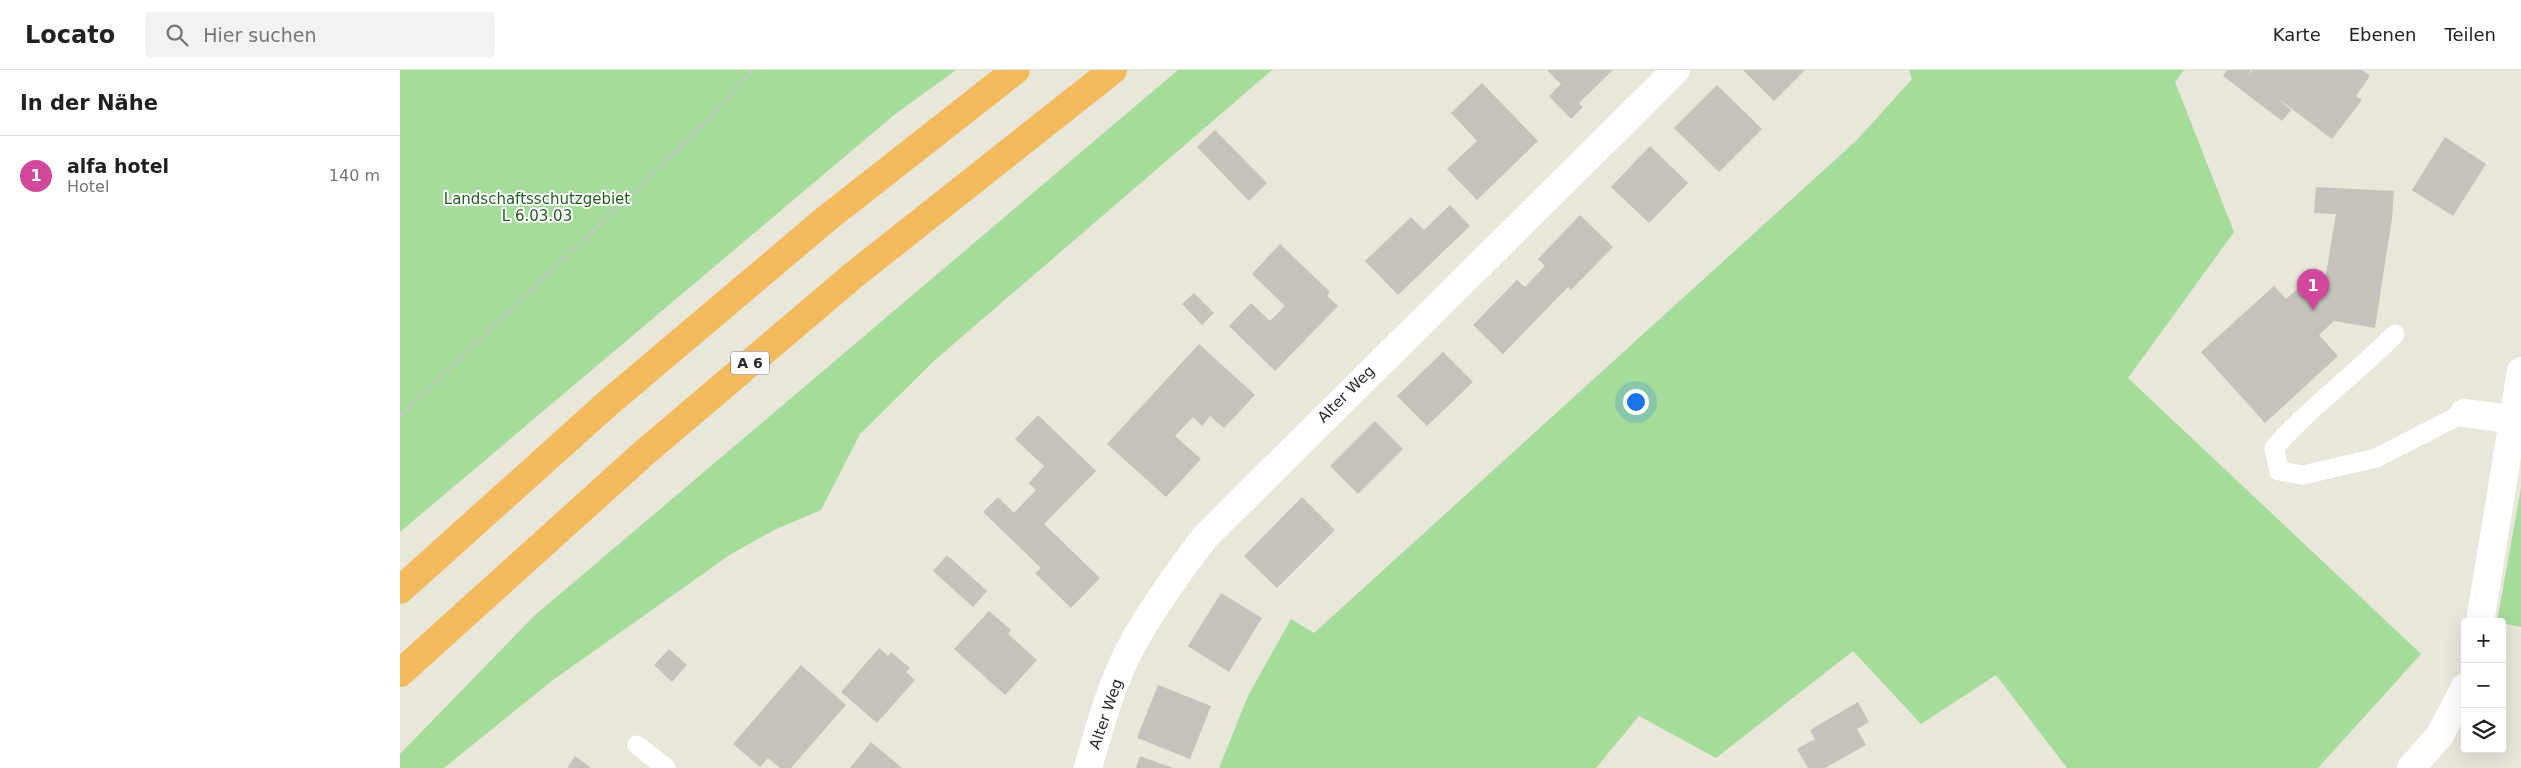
<!DOCTYPE html>
<html lang="de">
<meta charset="utf-8">
<style>
:root{--surface:#fff;--page:#f2f2f2;--text:#202124;--muted:#757577;--line:#e0e0e0;--accent:#2563eb}
body{margin:0;font-family:"DejaVu Sans",sans-serif;background:var(--page);color:var(--text)}
.controls{position:absolute;right:15px;bottom:15px;display:grid;overflow:hidden;border-radius:5px;box-shadow:0 5px 20px #0002}
.controls button{width:45px;height:45px;display:grid;place-items:center;padding:0;border:0;border-bottom:1px solid var(--line);background:var(--surface);color:var(--text);font:25px sans-serif}
.you{position:absolute;left:1235px;top:331px;width:18px;height:18px;margin:-12px;border:4px solid #fff;border-radius:50%;background:#1a73e8;box-shadow:0 0 0 8px #1a73e833}
.badge{display:grid;place-items:center;width:32px;height:32px;border-radius:50%;background:var(--accent);color:#fff;font-size:16px;font-weight:700}
.pin{position:absolute;translate:-50% -41px;filter:drop-shadow(0 1px 2px #0008)}
.pin::after{content:'';position:absolute;top:26px;width:18px;height:15px;background:inherit;clip-path:polygon(0 0,100% 0,50% 100%)}
.list{margin:0;padding:0;list-style:none}
h2{display:flex;justify-content:space-between;align-items:center;height:65px;margin:0;padding:0 20px;font-size:21px}
h2 small{font-size:16px;font-weight:400;color:var(--muted)}
.list li{display:grid;grid-template-columns:32px 1fr auto;gap:15px;align-items:center;box-sizing:border-box;height:80px;padding:0 20px;border-top:1px solid var(--line)}
.list b{display:block;font-size:19px;white-space:nowrap}
.list p{margin:0;font-size:16px;white-space:nowrap;color:var(--muted)}
.list em{font-size:16px;font-style:normal;color:var(--muted)}
.icon{flex:none;width:28px;height:28px;fill:none;stroke:currentColor;stroke-width:2;stroke-linecap:round;stroke-linejoin:round}
.map{position:relative;flex:none;width:2121px;height:698px;overflow:hidden}
header{display:flex;align-items:center;gap:30px;box-sizing:border-box;height:70px;padding:0 25px;background:var(--surface);border-bottom:1px solid var(--line)}
header strong{font-size:24px}
nav{display:flex;gap:28px;margin-inline-start:auto;font-size:18px}
.search{width:350px;height:45px;background:var(--page);display:flex;align-items:center;gap:12px;box-sizing:border-box;padding:0 18px;border-radius:5px;color:var(--muted);font-size:19px}
main{display:flex}
aside{flex:1;background:var(--surface)}
.map>svg:first-child{display:block}
.green{fill:#a4dc9a}
.building{fill:#c4c2ba}
.lines{fill:none;stroke-linecap:round;stroke-linejoin:round}
.path{stroke:#c7c7c7;stroke-width:3;stroke-dasharray:4 2.5;stroke-linecap:butt}
.lane{stroke:#fff;stroke-width:19}
.street{stroke:#fff;stroke-width:28}
.highway{stroke:#f2ba5d;stroke-width:28}
.labels{text-anchor:middle;dominant-baseline:central;stroke-width:4;stroke-linejoin:round;paint-order:stroke}
.shield{fill:#fff;stroke:#686868;stroke-width:1}
.shield-label{font-size:14px;font-weight:bold;fill:#282828}
.park-label{font-size:15px;fill:#1f5e1e;stroke:#fff}
.street-label{font-size:15px;fill:#282828;stroke:#fff}
</style>
<header>
<strong>Locato</strong>
<div class="search"><svg class="icon" aria-label="search" viewBox="0 0 24 24"><circle cx="10" cy="10" r="6"/><path d="M15 15l6 6"/></svg>Hier suchen</div>
<nav><a>Karte</a><a>Ebenen</a><a>Teilen</a></nav>
</header>
<main>
<aside>
<h2>In der Nähe<small></small></h2>
<ul class="list">
<li><span class="badge" style="background:#d1479c">1</span><div><b>alfa hotel</b><p>Hotel</p></div><em>140 m</em></li>
</ul>
</aside>
<div class="map">
<svg width="2121" height="698" viewBox="0 0 2121 698">
<rect width="100%" height="100%" fill="#e9e6da"/>
<g class="green">
<path d="M0 0H556L494 45 0 462Z"/>
<path d="M778 0H872L535 290 460 364 421 440 374 460 331 484 153 610 44 698H0V684L134 546Z"/>
<path d="M1509 0H1784L1775 12 1834 162 1728 308 2021 584 1918 698H1667L1596 605 1521 654 1453 581 1316 688 1239 646 1196 698H819L848 626 891 549 914 563 1458 69 1512 9Z"/>
<path d="M2121 418V557L2097 552Z"/>
</g>
<g class="building">
<path d="M1147 0H1213L1179 33 1183 37 1171 49 1149 26 1161 14Z"/>
<path d="M1343 0H1405L1374 31Z"/>
<path d="M1827 0H1851L1848 6 1853 0H1962L1970 6 1956 26 1962 30 1932 69 1876 27 1891 40 1882 51 1823 6Z"/>
<path d="M1082 13 1138 71 1077 130 1047 99 1077 71 1051 43Z"/>
<path d="M1317 15 1362 59 1319 102 1274 58Z"/>
<path d="M815 60 867 113 849 131 797 77Z"/>
<path d="M2045 67 2086 94 2053 146 2012 120Z"/>
<path d="M1250 76 1288 113 1249 153 1211 117Z"/>
<path d="M1916 117 1994 121 1992 148 1975 258 1934 251 1919 265 1938 286 1865 353 1801 282 1874 216 1886 229 1907 211 1922 228 1936 144 1914 143Z"/>
<path d="M1050 135 1070 156 998 225 965 191 1011 147 1024 160Z"/>
<path d="M1180 145 1213 177 1171 220 1168 217 1103 284 1073 255 1117 210 1125 217 1145 196 1138 189Z"/>
<path d="M880 174 930 222 927 226 938 236 875 301 829 256 851 233 870 251 885 236 852 204Z"/>
<path d="M794 223 814 243 802 255 782 234Z"/>
<path d="M799 274 855 325 824 358 810 346 802 356 793 347 775 366 801 389 766 427 707 374Z"/>
<path d="M1043 282 1073 312 1027 356 997 326Z"/>
<path d="M638 345 696 401 644 454 700 508 671 538 635 503 641 498 583 442 598 427 614 443 636 420 629 413 644 396 615 369Z"/>
<path d="M975 351 1003 379 958 424 930 396Z"/>
<path d="M902 427 935 460 877 518 844 486Z"/>
<path d="M547 485 587 521 573 537 533 501Z"/>
<path d="M821 523 862 548 829 602 788 576Z"/>
<path d="M589 541 611 560 608 564 637 590 605 625 554 579Z"/>
<path d="M479 578 488 586 491 582 510 598 506 602 515 610 477 653 441 622Z"/>
<path d="M269 579 287 595 272 612 254 595Z"/>
<path d="M401 595 446 635 391 698H380L368 688 360 697 333 674Z"/>
<path d="M758 615 811 636 790 689 737 668Z"/>
<path d="M1458 632 1469 652 1457 659 1466 675 1425 698H1408L1397 679 1415 669 1410 660Z"/>
<path d="M471 672 502 698H450Z"/>
<path d="M175 686 191 698H167Z"/>
<path d="M740 686 773 698H736Z"/>
</g>
<g class="lines">
<path class="path" d="M0 346 301 57 353 0"/>
<g class="lane">
<path d="M1995 264C1956 304 1911 336 1874 378L1879 401 1903 405 1976 388 2064 343"/>
<path d="M237 675 266 698"/>
</g>
<g class="street">
<path d="M2064 343 2111 349"/>
<path d="M2080 552 2121 301"/>
<path d="M688 698C700 656 711 614 732 575 753 537 779 501 805 467L1276 0"/>
<path d="M2011 698 2040 665 2065 617"/>
</g>
<g class="highway">
<path d="M0 520 207 334 426 149 616 0"/>
<path d="M0 603 244 383 455 204 713 0"/>
</g>
</g>
<g class="labels">
<rect class="shield" x="331" y="281.5" width="38" height="23" rx="4"/>
<g class="shield-label">
<text x="350" y="293">A 6</text>
</g>
<g class="park-label">
<text x="137" y="129">Landschaftsschutzgebiet<tspan x="137" dy="17">L 6.03.03</tspan></text>
</g>
<g class="street-label">
<text transform="translate(946 324) rotate(-45)">Alter Weg</text>
<text transform="translate(706 644) rotate(-71)">Alter Weg</text>
</g>
</g>
</svg>
<div class="controls">
<button>+</button>
<button>−</button>
<button><svg class="icon" aria-label="layers" viewBox="0 0 24 24"><path d="M12 4l9 5-9 5-9-5zM3 14l9 5 9-5"/></svg></button>
</div>
<div class="you"></div>
<div class="pin badge" style="left:1913px;top:240px;background:#d1479c">1</div>
</div>
</main>
